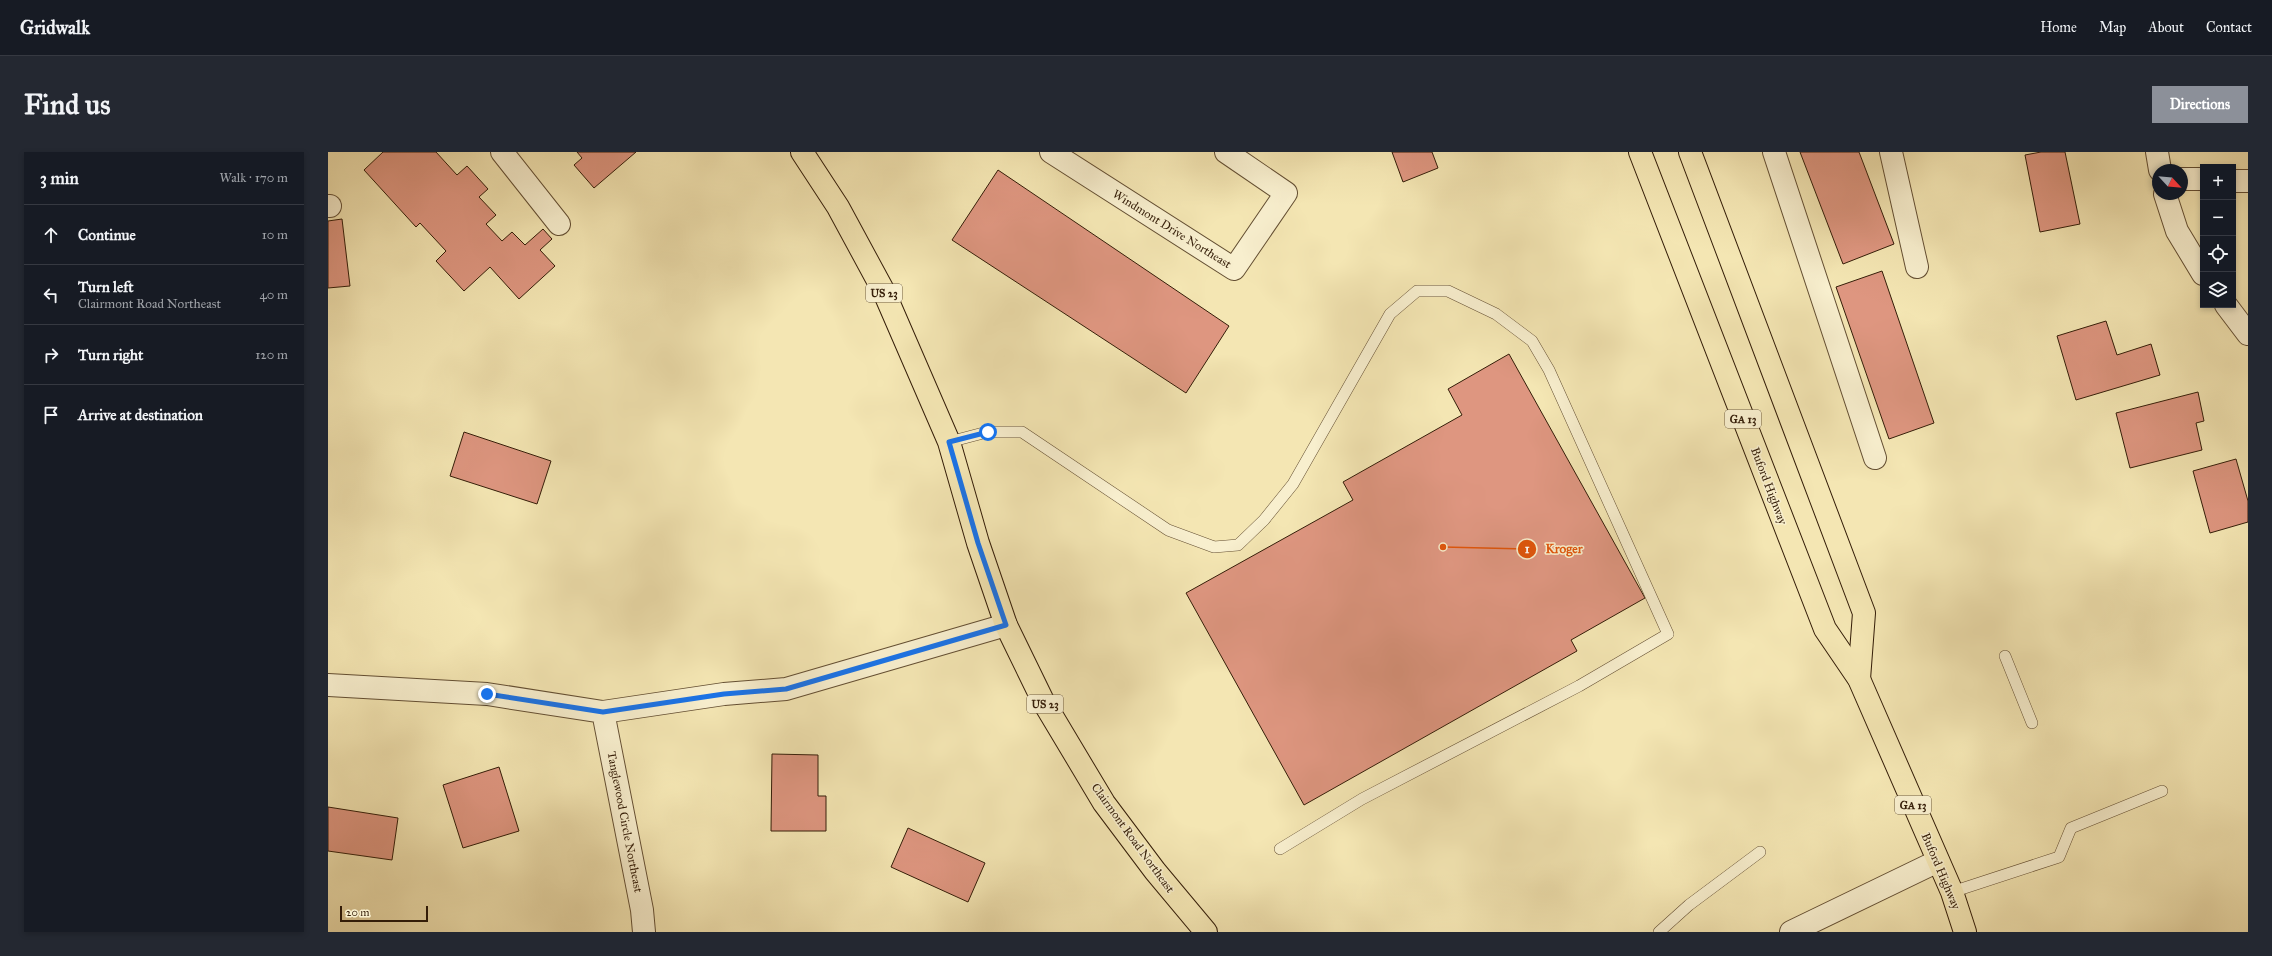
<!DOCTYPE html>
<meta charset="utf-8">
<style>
:root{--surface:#171b24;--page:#242831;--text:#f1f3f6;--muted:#9ea1a6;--line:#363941;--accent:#8c9099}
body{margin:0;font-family:"IM FELL Great Primer",serif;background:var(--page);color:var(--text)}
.controls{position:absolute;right:12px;top:12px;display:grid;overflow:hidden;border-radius:0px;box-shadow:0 2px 6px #0003}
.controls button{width:36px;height:36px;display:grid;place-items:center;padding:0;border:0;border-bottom:1px solid var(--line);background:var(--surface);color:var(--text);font:20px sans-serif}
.compass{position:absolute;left:1824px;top:12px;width:36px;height:36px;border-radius:50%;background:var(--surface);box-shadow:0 2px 6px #0003;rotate:116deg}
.scale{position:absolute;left:12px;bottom:10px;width:88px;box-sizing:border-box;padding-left:4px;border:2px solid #341d08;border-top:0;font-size:11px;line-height:14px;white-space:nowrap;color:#341d08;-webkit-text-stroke:3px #f8efce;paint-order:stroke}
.stop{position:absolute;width:12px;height:12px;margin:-9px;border:3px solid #1a73e8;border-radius:50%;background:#fff}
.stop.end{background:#1a73e8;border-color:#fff;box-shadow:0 1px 4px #0008}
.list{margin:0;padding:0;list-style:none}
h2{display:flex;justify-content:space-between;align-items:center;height:52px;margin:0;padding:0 16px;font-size:17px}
h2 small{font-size:13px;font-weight:400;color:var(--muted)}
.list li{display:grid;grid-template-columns:26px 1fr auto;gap:12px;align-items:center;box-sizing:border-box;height:60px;padding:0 16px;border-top:1px solid var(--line)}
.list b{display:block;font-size:15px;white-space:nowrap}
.list p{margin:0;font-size:13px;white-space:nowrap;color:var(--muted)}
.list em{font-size:13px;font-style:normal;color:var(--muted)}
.icon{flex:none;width:22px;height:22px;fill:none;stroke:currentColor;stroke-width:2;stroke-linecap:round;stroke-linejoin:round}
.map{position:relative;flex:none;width:1920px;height:780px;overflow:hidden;border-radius:0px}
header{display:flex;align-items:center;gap:24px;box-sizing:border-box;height:56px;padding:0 20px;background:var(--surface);border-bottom:1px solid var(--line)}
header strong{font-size:19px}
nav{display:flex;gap:22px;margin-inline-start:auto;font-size:14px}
.intro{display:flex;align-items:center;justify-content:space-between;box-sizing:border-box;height:96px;padding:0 24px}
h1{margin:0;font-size:28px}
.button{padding:10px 18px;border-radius:0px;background:var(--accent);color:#fff;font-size:14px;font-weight:700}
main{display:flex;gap:24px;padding:0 24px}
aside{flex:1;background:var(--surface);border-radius:0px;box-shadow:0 2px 6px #0003}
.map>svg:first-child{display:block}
.building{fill:#de9680;stroke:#341d08}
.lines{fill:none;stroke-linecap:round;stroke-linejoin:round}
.service-casing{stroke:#644f33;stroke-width:12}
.minor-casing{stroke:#644f33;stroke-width:24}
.primary-casing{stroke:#341d08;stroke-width:24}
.service{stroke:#f8efce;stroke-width:11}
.minor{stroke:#f8efce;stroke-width:22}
.primary{stroke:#f4e6b3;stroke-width:22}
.route{stroke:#1a73e8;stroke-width:5}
.labels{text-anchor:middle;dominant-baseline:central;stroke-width:3;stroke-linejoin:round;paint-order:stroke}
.shield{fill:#f8efce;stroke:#6f5c43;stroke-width:1}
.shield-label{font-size:11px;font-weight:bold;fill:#341d08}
.street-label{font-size:12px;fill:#341d08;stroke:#f8efce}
.leader{fill:none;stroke:#df560c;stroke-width:1.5}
.callout-dot{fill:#df560c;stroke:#f8efce;stroke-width:1.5}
.mark-label{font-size:12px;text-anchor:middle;font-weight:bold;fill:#fff}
.callout-label{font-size:13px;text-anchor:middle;font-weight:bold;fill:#df560c;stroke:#f8efce;stroke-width:3;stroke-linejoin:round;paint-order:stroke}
</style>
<header>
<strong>Gridwalk</strong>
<nav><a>Home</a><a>Map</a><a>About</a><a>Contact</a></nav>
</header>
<div class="intro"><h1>Find us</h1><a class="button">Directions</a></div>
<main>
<aside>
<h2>3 min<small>Walk · 170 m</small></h2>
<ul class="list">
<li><svg class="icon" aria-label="ahead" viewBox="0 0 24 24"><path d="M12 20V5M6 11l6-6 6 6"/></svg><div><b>Continue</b></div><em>10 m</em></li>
<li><svg class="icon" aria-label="left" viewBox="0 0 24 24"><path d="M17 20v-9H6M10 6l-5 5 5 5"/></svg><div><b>Turn left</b><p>Clairmont Road Northeast</p></div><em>40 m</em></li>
<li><svg class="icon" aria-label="right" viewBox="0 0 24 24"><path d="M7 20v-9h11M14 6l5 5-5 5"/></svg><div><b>Turn right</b></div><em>120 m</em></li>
<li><svg class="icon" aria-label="arrive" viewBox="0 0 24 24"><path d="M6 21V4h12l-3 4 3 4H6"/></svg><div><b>Arrive at destination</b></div></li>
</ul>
</aside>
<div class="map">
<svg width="1920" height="780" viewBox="0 0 1920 780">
<rect width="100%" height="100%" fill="#f4e6b3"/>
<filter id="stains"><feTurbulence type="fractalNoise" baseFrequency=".005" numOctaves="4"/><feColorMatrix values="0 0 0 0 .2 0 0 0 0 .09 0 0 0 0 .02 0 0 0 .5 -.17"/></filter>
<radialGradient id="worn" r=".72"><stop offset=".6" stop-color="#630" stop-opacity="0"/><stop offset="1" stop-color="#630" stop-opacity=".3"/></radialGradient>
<g class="building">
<path d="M55 0H108L129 23 139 14 160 37 151 45 168 63 158 72 174 89 184 80 197 93 215 77 224 87 212 98 227 114 191 147 162 115 136 139 108 109 118 99 92 71 88 75 36 18Z"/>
<path d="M249 0H308L266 36 246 13 254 6Z"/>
<path d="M1064 0H1104L1110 16 1075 30Z"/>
<path d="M1472 0H1531L1566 92 1515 112Z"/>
<path d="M1713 0H1737L1752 72 1712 80 1697 3Z"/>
<path d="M670 18 901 174 858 241 624 88Z"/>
<path d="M14 67 22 134 0 136V69Z"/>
<path d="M1554 119 1606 271 1561 287 1508 135Z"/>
<path d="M1778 169 1789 203 1823 192 1832 223 1748 248 1729 184Z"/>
<path d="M1181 202 1317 446 1243 488 1249 499 976 653 858 441 1025 348 1015 330 1134 263 1120 237Z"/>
<path d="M1870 240 1876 269 1868 271 1874 298 1802 316 1788 261Z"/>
<path d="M136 280 223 309 209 352 122 324Z"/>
<path d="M1908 307 1920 349V370L1882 381 1865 319Z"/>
<path d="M444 602 490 603V644H498V679H443Z"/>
<path d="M171 615 191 679 135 696 115 633Z"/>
<path d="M0 655 70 666 64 708 0 699Z"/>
<path d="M580 676 657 711 640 750 563 715Z"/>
</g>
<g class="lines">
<g class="service-casing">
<g id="service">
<path d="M621 290 659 280H694L840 378 886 395 910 393 936 368 965 332 1062 162 1089 139H1120L1168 162 1204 189 1221 218 1340 482 1251 534 1034 647 952 697"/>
<path d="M1677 504 1704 571"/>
<path d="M1624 740 1731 705 1743 676 1834 639"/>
<path d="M1331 780 1361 753 1432 700"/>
</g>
</g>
<g class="minor-casing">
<g id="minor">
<path d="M174 0 231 72"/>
<path d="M723 0 906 117 958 41 898 0"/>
<path d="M1446 0 1547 306"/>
<path d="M1563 0 1589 115"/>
<path d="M1829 0 1832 18"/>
<path d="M1854 27H1875"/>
<path d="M1905 29H1920"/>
<path d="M1837 42 1849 79 1875 122"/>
<path d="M0 54H2"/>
<path d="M1898 153 1920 182"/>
<path d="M0 533 159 542 275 560 314 758 316 780"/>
<path d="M275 560 396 542 458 537 678 473"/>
<path d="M1463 780 1610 709"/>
</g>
</g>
<g class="primary-casing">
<g id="primary">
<path d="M474 0 510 55 556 140 621 290 650 391 678 473 715 549 776 651 827 719 878 780"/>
<path d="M1312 0 1497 477 1531 527 1624 740 1637 780"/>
<path d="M1362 0 1536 461 1531 527"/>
</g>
</g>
<use href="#service" class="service"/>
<use href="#minor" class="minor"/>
<use href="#primary" class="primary"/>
</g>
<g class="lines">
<path class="route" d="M159 542 275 560 396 542 458 537 678 473 650 391 621 290 660 280"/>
</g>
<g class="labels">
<g class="shield">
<rect x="538" y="132" width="36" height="18" rx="3"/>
<rect x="1397" y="258" width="36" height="18" rx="3"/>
<rect x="699" y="543" width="36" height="18" rx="3"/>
<rect x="1567" y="644" width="36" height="18" rx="3"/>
</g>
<g class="shield-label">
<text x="556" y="141">US 23</text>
<text x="1415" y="267">GA 13</text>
<text x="717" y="552">US 23</text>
<text x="1585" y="653">GA 13</text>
</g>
<g class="street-label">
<text transform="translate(844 77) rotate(32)">Windmont Drive Northeast</text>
<text transform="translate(1441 334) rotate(69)">Buford Highway</text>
<text transform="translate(297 670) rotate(79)">Tanglewood Circle Northeast</text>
<text transform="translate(805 686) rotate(54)">Clairmont Road Northeast</text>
<text transform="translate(1613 719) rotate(67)">Buford Highway</text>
</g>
</g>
<path class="leader" d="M1115 395L1199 397"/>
<g class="callout-dot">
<circle cx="1115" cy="395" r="4"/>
<circle cx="1199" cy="397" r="10"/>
</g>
<g class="mark-label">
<text x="1199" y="401">1</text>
</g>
<g class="callout-label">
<text x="1236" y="401">Kroger</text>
</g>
<rect width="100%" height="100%" filter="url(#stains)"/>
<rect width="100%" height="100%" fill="url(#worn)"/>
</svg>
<div class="controls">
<button>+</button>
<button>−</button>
<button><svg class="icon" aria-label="locate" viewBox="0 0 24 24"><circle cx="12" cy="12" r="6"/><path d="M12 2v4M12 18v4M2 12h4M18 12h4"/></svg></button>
<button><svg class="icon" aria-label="layers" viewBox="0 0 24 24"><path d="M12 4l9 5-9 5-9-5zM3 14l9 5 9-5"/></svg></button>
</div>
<svg class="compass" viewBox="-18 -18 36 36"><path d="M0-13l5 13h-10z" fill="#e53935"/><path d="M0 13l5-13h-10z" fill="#9ea1a6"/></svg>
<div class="scale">20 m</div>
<div class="stop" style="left:660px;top:280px"></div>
<div class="stop end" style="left:159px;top:542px"></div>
</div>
</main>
